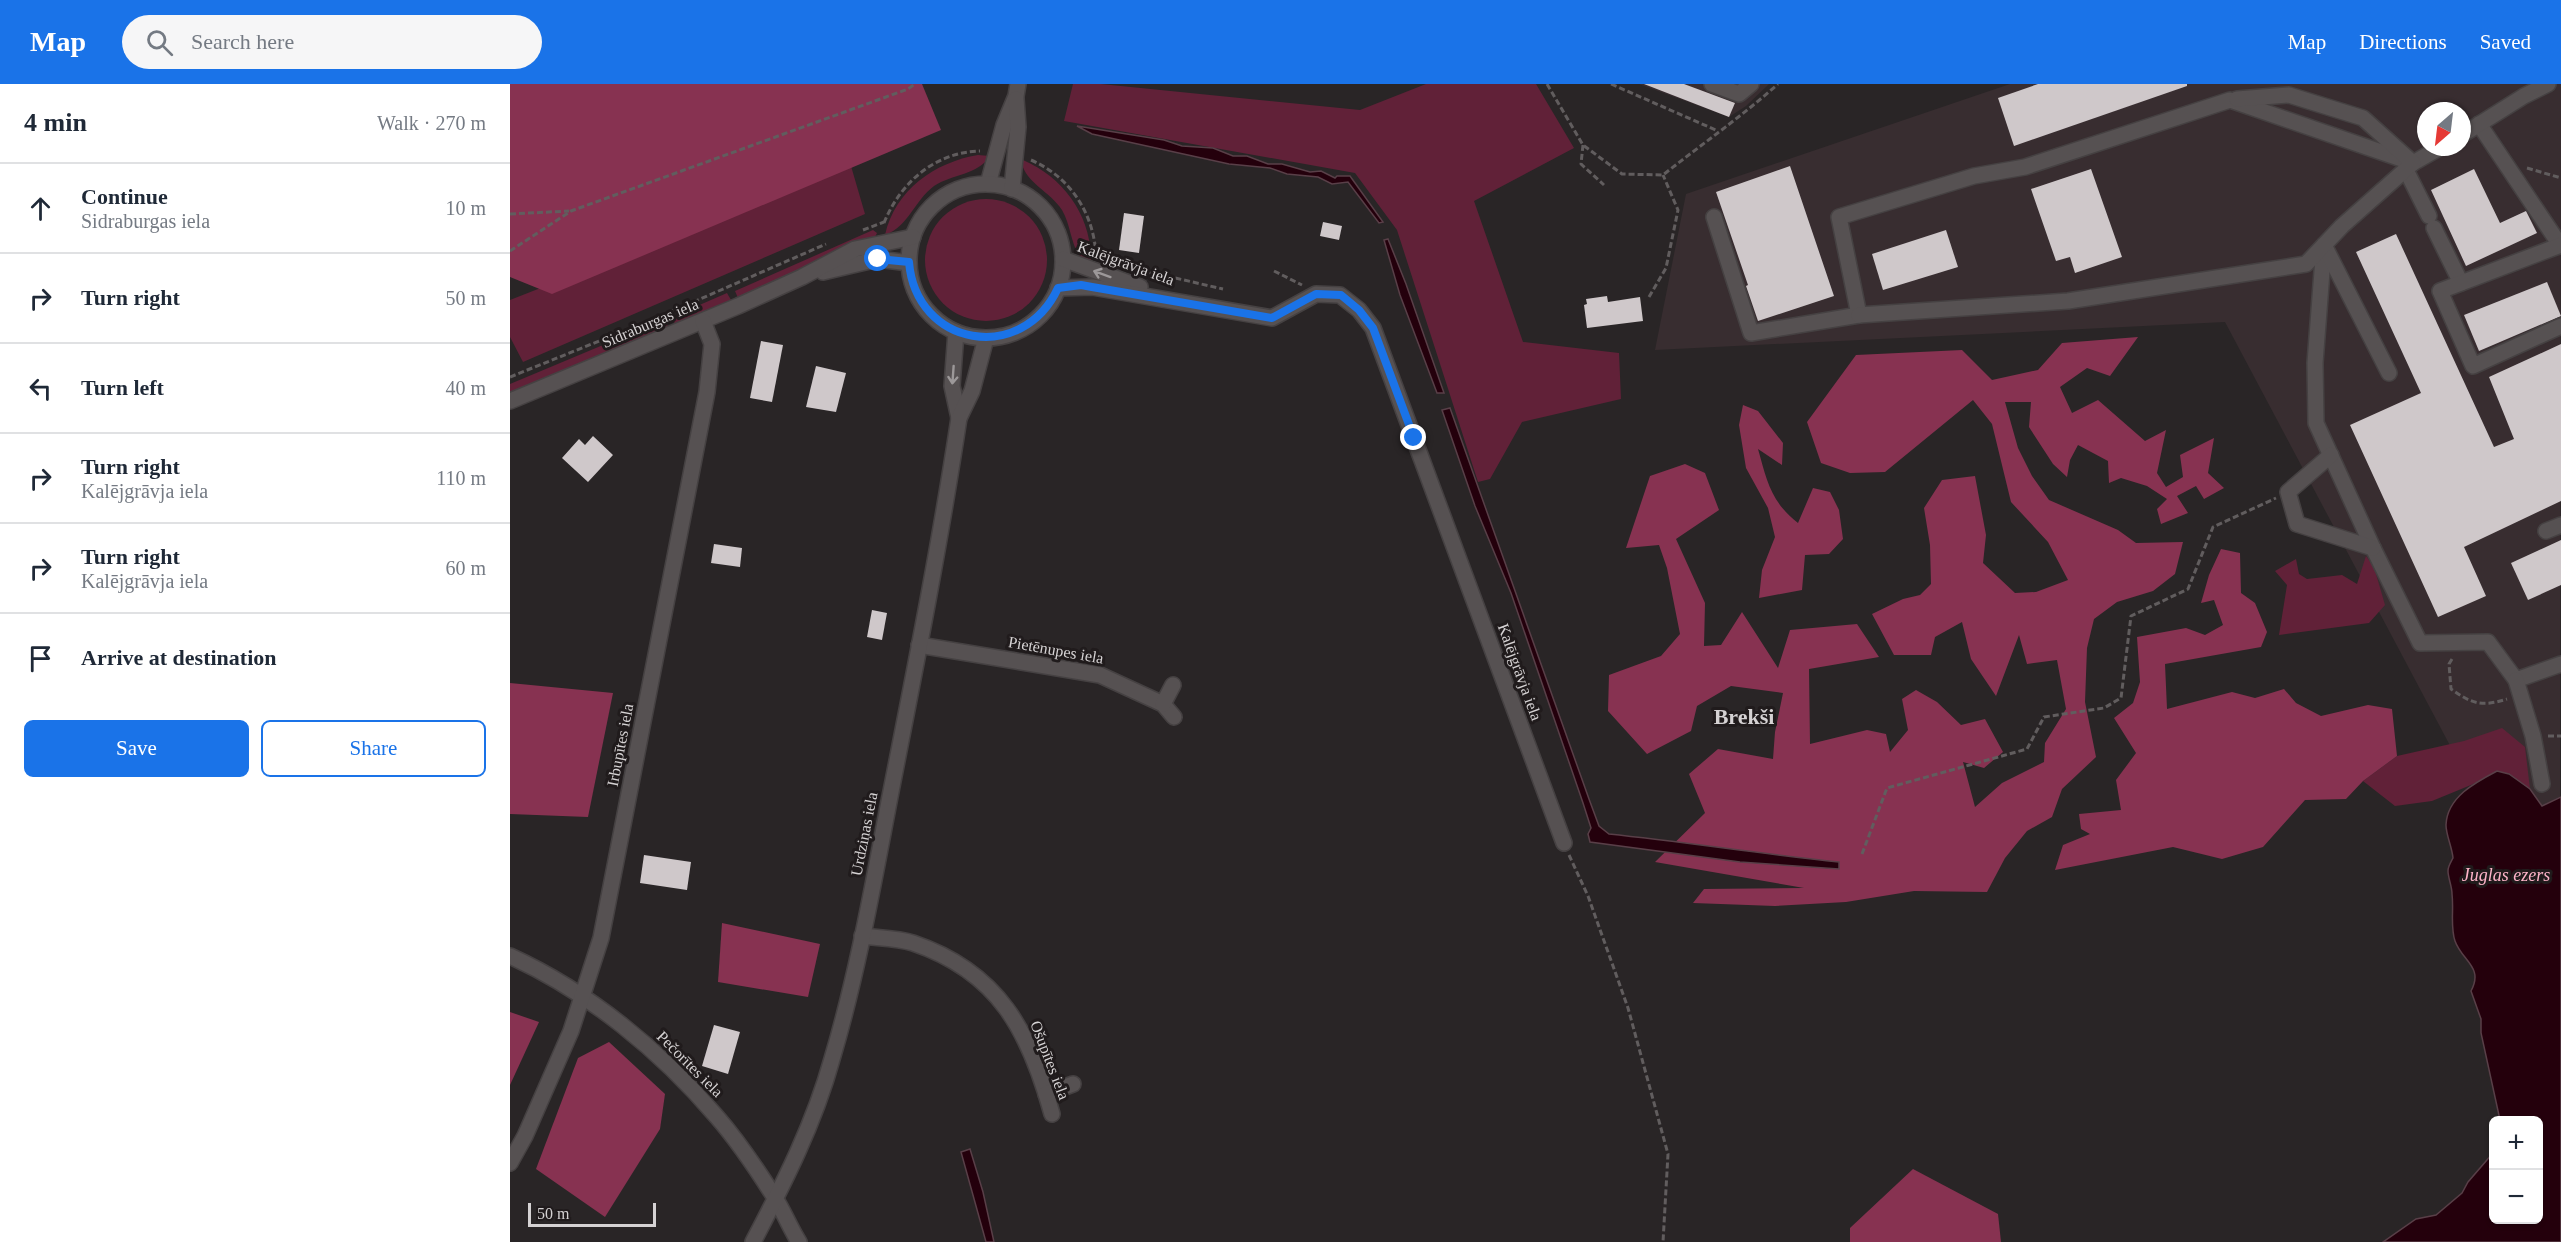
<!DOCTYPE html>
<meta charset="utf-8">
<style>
:root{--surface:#fff;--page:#f6f6f7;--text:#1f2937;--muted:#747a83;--line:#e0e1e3;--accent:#1a73e8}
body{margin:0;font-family:Georgia,serif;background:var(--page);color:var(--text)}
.controls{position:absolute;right:18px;bottom:18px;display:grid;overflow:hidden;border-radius:9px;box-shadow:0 2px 4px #0004}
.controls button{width:54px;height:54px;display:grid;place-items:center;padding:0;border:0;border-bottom:2px solid var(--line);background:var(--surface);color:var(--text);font:30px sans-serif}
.compass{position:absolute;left:1907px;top:18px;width:54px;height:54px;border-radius:50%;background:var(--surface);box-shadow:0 2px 4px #0004;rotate:208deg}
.scale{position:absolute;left:18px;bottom:15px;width:128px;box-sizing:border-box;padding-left:6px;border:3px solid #d5d2d3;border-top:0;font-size:16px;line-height:21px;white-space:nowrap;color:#d5d2d3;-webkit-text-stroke:4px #201b1c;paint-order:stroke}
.stop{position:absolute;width:18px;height:18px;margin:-14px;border:4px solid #1a73e8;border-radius:50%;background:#fff}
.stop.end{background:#1a73e8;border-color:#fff;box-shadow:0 2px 6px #0008}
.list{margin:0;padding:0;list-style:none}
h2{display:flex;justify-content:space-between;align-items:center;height:78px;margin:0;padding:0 24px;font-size:26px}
h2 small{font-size:20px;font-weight:400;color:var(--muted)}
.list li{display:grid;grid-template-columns:39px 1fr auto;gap:18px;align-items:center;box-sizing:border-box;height:90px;padding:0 24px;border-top:2px solid var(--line)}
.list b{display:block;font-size:22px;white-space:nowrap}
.list p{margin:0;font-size:20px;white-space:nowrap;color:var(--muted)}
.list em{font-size:20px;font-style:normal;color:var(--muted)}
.actions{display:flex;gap:12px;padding:18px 24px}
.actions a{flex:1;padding:14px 0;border:2px solid var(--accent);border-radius:9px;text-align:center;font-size:21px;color:var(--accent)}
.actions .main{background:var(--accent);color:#fff}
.icon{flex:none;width:33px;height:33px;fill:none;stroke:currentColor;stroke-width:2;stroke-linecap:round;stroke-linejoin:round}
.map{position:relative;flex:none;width:2051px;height:1158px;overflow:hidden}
header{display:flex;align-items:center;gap:36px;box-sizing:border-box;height:84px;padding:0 30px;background:var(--accent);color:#fff}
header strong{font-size:28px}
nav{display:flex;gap:33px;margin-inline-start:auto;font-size:21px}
.search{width:420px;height:54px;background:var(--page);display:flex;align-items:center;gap:15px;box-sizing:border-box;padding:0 21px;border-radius:33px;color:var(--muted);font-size:22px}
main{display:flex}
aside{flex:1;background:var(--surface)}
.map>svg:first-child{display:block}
.built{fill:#382d30;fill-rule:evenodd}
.green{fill:#612138}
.forest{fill:#873251}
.water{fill:#24000c;stroke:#593f48;stroke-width:1.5}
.building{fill:#cfc8ca}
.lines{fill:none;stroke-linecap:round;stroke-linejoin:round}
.minor-casing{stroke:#454142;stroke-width:18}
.path{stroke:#615d5e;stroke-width:3;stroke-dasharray:6 3;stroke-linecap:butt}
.minor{stroke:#565152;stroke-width:15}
.oneway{stroke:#9c9899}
.route{stroke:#1a73e8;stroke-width:8}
.labels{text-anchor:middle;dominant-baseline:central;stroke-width:6;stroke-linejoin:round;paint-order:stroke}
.street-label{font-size:16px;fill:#d5d2d3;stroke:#201b1c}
.water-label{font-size:18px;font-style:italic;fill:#fdb3c8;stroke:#201b1c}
.district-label{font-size:22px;font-weight:bold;fill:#d5d2d3;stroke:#201b1c}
</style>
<header>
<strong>Map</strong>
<div class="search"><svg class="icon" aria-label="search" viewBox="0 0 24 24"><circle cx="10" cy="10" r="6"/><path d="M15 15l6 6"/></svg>Search here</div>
<nav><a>Map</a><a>Directions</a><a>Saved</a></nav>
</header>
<main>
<aside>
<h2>4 min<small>Walk · 270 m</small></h2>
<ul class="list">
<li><svg class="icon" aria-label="ahead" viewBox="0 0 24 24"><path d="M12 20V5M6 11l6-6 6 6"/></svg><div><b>Continue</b><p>Sidraburgas iela</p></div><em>10 m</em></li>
<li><svg class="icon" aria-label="right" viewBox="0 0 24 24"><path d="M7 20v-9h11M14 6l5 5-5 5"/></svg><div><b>Turn right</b></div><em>50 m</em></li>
<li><svg class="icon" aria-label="left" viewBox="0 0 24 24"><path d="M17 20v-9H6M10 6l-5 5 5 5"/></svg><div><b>Turn left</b></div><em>40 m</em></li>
<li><svg class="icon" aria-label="right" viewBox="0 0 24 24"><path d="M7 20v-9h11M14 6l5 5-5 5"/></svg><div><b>Turn right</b><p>Kalējgrāvja iela</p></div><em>110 m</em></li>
<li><svg class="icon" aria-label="right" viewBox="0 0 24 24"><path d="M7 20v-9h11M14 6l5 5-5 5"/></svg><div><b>Turn right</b><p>Kalējgrāvja iela</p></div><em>60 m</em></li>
<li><svg class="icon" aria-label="arrive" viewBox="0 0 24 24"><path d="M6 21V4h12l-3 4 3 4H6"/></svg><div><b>Arrive at destination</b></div></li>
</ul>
<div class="actions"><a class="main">Save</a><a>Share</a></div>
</aside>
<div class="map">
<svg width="2051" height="1158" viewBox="0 0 2051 1158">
<rect width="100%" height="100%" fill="#292526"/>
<g class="built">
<path d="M1129 0H1259L1236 22 1219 33Z"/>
<path d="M1500 0H2051L2050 714 2032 722 2020 705 1987 687 1961 701 1715 238 1145 266 1176 110ZM1916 27H1952V63H1916Z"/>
</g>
<g class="green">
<path d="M563 0H591L850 26 916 0H1026L1064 64 964 117 1013 258 1109 269 1111 315 1012 338 980 395 968 398 887 146 845 89 554 37Z"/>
<path d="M468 71 480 72C468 91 442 90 424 102 404 117 399 142 375 151 385 106 425 78 468 71Z"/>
<path d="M513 76C555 94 583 134 581 181 560 172 563 144 552 126 540 107 516 100 511 77Z"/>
<path d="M341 82 355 130 13 278 0 253V216Z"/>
<circle cx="476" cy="176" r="61"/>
<path d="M363 146 367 149 365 153 345 159 228 214 225 207Z"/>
<path d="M217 209 221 216 165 240 162 233Z"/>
<path d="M155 235 158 243 0 309V300Z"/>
<path d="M1856 472 1864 483 1875 521 1859 539 1769 551 1777 501 1765 487 1786 475 1789 490 1797 495 1832 491 1847 500Z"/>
<path d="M1992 644 2015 663 2020 705 1999 690 1987 687 1961 701 1922 717 1885 722 1853 697 1887 672 1954 657Z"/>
</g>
<g class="forest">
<path d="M0 0H412L431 46 42 210 0 193Z"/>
<path d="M1628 253 1600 292 1577 284 1550 303 1562 329 1588 316 1635 357 1656 346 1647 389 1656 403 1673 393 1670 371 1704 354 1698 389 1714 404 1694 415 1686 402 1667 412 1678 429 1651 440 1647 425 1657 415 1637 402 1611 394 1599 399 1598 377 1568 361 1560 376 1557 393 1543 380 1519 343 1521 318H1495L1508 364 1522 392 1539 416 1608 446 1626 459 1673 458 1665 490 1643 507 1607 518 1584 535 1577 564 1575 618 1586 673 1552 705 1542 733 1517 747 1495 774 1477 808 1404 807 1336 818 1265 822 1183 819 1194 805 1294 804 1145 778 1195 729 1179 690 1208 665 1263 675 1265 648 1273 609 1221 602 1187 622 1181 647 1137 670 1098 627 1099 591 1151 572 1170 550 1157 484 1149 461 1116 464 1140 392 1175 380 1195 389 1209 426 1166 455 1195 519 1194 562 1211 561 1232 528 1268 584 1280 546 1347 540 1369 573 1299 585 1300 660 1357 646 1376 650 1380 668 1398 646 1392 615 1406 606 1427 618 1451 641 1475 635 1493 668 1474 684 1453 678 1465 723 1492 699 1534 678 1535 659 1556 625 1547 576 1517 580 1509 551 1486 612 1461 575 1452 538 1425 553 1421 571H1384L1362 530 1393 515 1410 511 1421 500 1420 461 1414 424 1432 396 1465 392 1476 451 1473 479 1505 509 1526 508 1558 496 1538 458 1501 418 1482 340 1463 316 1375 388 1340 389 1311 379 1297 338 1346 271 1452 266 1482 296 1528 286 1552 259Z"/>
<path d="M1233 321 1248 327 1273 359 1272 381 1248 365C1257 397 1261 418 1288 439L1303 404 1320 408 1329 426 1333 455 1319 470 1295 471 1292 506 1249 514 1252 486 1265 453 1258 424 1236 384 1229 341Z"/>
<path d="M1711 465 1730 469 1731 509 1745 519 1757 548 1751 563 1655 580 1657 625 1722 608 1745 614 1774 605 1786 619 1811 632 1858 621 1882 625 1887 672 1853 697 1836 715 1795 716 1753 763 1712 775 1663 763 1545 786 1553 761 1580 750 1571 745 1569 730 1611 726 1606 696 1626 669 1604 634 1623 619 1630 598 1627 553 1676 544 1695 551 1713 541 1704 516 1691 519 1699 491Z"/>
<path d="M0 599 103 609 78 733 0 730Z"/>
<path d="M212 839 310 860 298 913 208 898Z"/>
<path d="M0 928 29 938 0 1001Z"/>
<path d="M99 958 155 1010 150 1045 95 1133 26 1085 68 974Z"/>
<path d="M1403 1085 1488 1130 1491 1158H1340V1144Z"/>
</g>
<g class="water">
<path d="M567 42 654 56 672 62 703 64 723 72H737L758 80H772L800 88 811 87 825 94 827 92H840L873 138 869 139 838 98 822 100 808 93 777 90 760 84 719 80 582 50Z"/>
<path d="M878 155 896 200 934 309H927L890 211 874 156Z"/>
<path d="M940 324 1079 715 1089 742 1099 750C1176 758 1252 770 1329 778V785L1230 778 1080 758 1078 750 1081 744 1073 719 1001 509 965 422 932 326Z"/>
<path d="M1987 687 1999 690 2020 705 2032 722 2051 713V1158H1873L1906 1135 1926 1131 1952 1109 1958 1098 1983 1069 1984 1136H2028V1036H1990L1971 949V935L1961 907C1974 883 1952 877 1945 857 1940 842 1944 826 1942 810 1942 802 1938 794 1938 787 1938 782 1941 778 1943 774 1942 763 1936 751 1936 741 1937 713 1966 698 1987 687Z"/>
<path d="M460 1065 473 1108 484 1158H476L451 1068Z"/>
</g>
<g class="building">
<path d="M1134 0H1174L1225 19 1219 33Z"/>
<path d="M1528 0H1677V2L1504 62 1488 14Z"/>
<path d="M1280 82 1324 212 1248 237 1236 202 1238 201 1206 108Z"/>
<path d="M1581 85 1612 173 1565 189 1560 173 1546 177 1521 105Z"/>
<path d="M1964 85 1990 139 2016 127 2027 149 1956 182 1921 106Z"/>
<path d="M614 129 634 132 629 169 609 166Z"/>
<path d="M813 138 832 142 829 156 810 152Z"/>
<path d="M1436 146 1448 183 1373 206 1362 170Z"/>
<path d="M1886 150 1984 363 2004 355 1979 293 2051 260V417L1954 463 1976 512 1928 533 1840 341 1911 309 1846 168Z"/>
<path d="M2037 198 2051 232 1969 267 1954 231Z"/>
<path d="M1097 212 1098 218 1130 213 1133 237 1077 244 1074 221 1077 220 1076 215Z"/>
<path d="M251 257 273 261 262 318 240 314Z"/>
<path d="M306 282 336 289 326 328 296 323Z"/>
<path d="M83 352 103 371 78 398 52 374 69 355 75 361Z"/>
<path d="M2051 456V501L2018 516 2001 479Z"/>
<path d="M204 460 232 464 230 483 201 479Z"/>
<path d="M362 526 377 529 372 556 357 553Z"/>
<path d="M134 771 181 778 177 806 130 799Z"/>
<path d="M204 941 230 948 218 990 192 982Z"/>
</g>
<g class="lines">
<g class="minor-casing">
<g id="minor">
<path d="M1202 0 1229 10 1241 0"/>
<path d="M1969 40 2050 161"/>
<path d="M1952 51 2014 12 2038 0"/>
<path d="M1896 86 1919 132"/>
<path d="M478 100 494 41 506 12 508 0"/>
<circle cx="476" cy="177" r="77"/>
<path d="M502 105 508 43 506 15"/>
<path d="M1204 133 1241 249 1349 231 1329 133 1464 92 1515 83 1720 16 1903 79 1931 63"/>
<path d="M1924 144 1951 199"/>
<path d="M1814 161 1805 279 1806 339 1863 464 1910 559 1978 558 2006 596 2051 580"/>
<path d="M1814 161 1879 289"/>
<path d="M2051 161 1930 207 1963 282 2051 242"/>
<path d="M553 175 630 203"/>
<path d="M313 188 368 175 399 179"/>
<path d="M548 204 582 203 762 234 806 210 830 211 849 226 863 244 1054 759"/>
<path d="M1349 231 1558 217 1796 180 1832 142 1903 79 1853 34 1779 11 1727 15"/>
<path d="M446 248 442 302 449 334"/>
<path d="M0 317 228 222 292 193 345 165 403 153"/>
<path d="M1821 371 1778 408 1787 440 1863 464"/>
<path d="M2036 447 2051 441"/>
<path d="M409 561 590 591 653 620 664 633"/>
<path d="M2006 596 2023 652 2032 700"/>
<path d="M653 620 663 601"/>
<path d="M352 852C368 854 388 854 403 859 489 888 519 947 542 1030"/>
<path d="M0 872C79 908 151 967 207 1033 228 1057 248 1087 265 1114 274 1128 280 1144 289 1158"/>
<path d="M536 1010 563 1000"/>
<path d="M0 1079 15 1052 61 947 91 854 197 308 202 260 193 237"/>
<path d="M243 1158C274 1099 304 1040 322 975 350 881 366 783 385 687 408 570 431 453 449 334L462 307 476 254"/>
</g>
</g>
<g class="path">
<path d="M1037 0 1073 61 1112 90 1153 91C1192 60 1231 33 1268 0"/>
<path d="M1101 0 1208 47"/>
<path d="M1073 61 1071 80 1094 101"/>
<path d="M521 76C560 93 584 129 586 172"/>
<path d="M2017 84 2051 94"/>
<path d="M0 130 59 127"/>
<path d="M374 139C390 99 425 68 470 67"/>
<path d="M353 146 374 138"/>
<path d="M0 167 61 127 398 5 405 0"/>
<path d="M764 187 792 201"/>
<path d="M639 188 713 205"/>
<path d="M1139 213 1156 184 1168 126 1153 91"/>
<path d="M0 293 156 230 316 160"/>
<path d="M1942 575 1939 580 1941 605C1962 620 1972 623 1997 615"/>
<path d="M2038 652H2051"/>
<path d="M1352 770 1377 704 1517 665 1534 633 1594 624 1611 614 1621 532 1678 505 1703 443 1766 414"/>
<path d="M1059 771 1078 812 1118 924 1158 1070 1153 1158"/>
</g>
<use href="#minor" class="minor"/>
</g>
<defs><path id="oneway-shaft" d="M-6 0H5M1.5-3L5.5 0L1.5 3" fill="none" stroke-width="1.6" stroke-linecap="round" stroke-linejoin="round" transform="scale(1.5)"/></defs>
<g class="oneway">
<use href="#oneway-shaft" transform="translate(592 190) rotate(-160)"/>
<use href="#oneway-shaft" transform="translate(443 291) rotate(94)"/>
</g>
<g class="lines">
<path class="route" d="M368 175 399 178C406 263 512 281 548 204L571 201 582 203 762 234 806 210 831 211 849 226 863 244 904 354"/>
</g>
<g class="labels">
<g class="street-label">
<text transform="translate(616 179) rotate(20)">Kalējgrāvja iela</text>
<text transform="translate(140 239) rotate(-23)">Sidraburgas iela</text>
<text transform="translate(546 566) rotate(10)">Pietēnupes iela</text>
<text transform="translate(1010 588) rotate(70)">Kalējgrāvja iela</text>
<text transform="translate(110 661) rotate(-79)">Irbupītes iela</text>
<text transform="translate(354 750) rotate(-79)">Urdziņas iela</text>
<text transform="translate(540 976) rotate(69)">Ošupītes iela</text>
<text transform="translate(180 980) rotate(45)">Pečorītes iela</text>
</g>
<g class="water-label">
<text x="1996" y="791">Juglas ezers</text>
</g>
<g class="district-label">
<text x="1234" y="632">Brekši</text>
</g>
</g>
</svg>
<div class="controls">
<button>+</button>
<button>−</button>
</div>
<svg class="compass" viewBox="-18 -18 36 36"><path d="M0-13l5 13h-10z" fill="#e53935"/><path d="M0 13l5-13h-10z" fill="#747a83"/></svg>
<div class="scale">50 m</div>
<div class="stop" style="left:368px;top:175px"></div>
<div class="stop end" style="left:904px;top:354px"></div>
</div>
</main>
